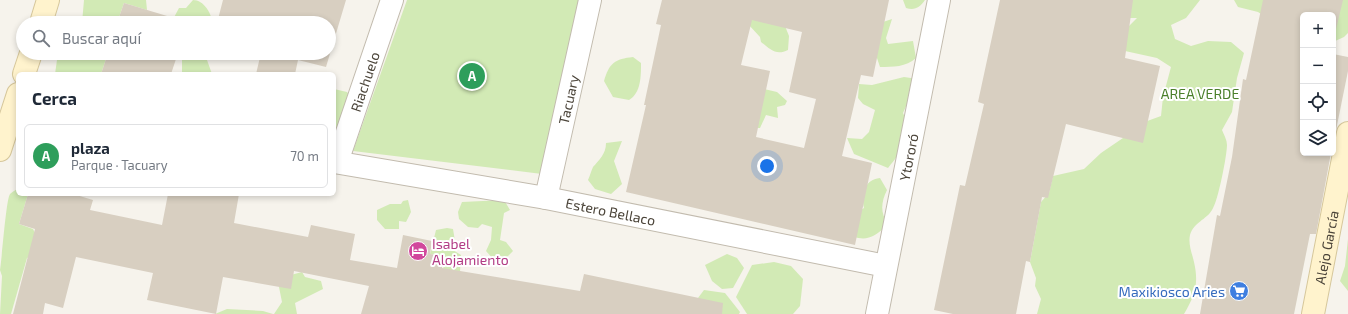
<!DOCTYPE html>
<html lang="es">
<meta charset="utf-8">
<style>
:root{--surface:#fff;--page:#f6f6f7;--text:#1f2937;--muted:#747a83;--line:#e0e1e3;--accent:#b45309}
body{margin:0;font-family:"Exo 2",sans-serif;background:var(--page);color:var(--text)}
.controls{position:absolute;right:12px;top:12px;display:grid;overflow:hidden;border-radius:6px;box-shadow:0 2px 6px #0003}
.controls button{width:36px;height:36px;display:grid;place-items:center;padding:0;border:0;border-bottom:1px solid var(--line);background:var(--surface);color:var(--text);font:20px sans-serif}
.you{position:absolute;left:767px;top:166px;width:14px;height:14px;margin:-10px;border:3px solid #fff;border-radius:50%;background:#1a73e8;box-shadow:0 0 0 6px #1a73e833}
.badge{display:grid;place-items:center;width:26px;height:26px;border-radius:50%;background:var(--accent);color:#fff;font-size:13px;font-weight:700}
.pin{position:absolute;translate:-50% -50%;border:2px solid #fff;box-shadow:0 1px 4px #0006}
.list{margin:0;padding:0;list-style:none}
h2{display:flex;justify-content:space-between;align-items:center;height:52px;margin:0;padding:0 16px;font-size:17px}
h2 small{font-size:13px;font-weight:400;color:var(--muted)}
.list li{display:grid;grid-template-columns:26px 1fr auto;gap:12px;align-items:center;box-sizing:border-box;height:64px;margin:0 8px 8px;padding:0 8px;border:1px solid var(--line);border-radius:6px}
.list b{display:block;font-size:15px;white-space:nowrap}
.list p{margin:0;font-size:13px;white-space:nowrap;color:var(--muted)}
.list em{font-size:13px;font-style:normal;color:var(--muted)}
.icon{flex:none;width:22px;height:22px;fill:none;stroke:currentColor;stroke-width:2;stroke-linecap:round;stroke-linejoin:round}
.map{position:relative;flex:none;width:1348px;height:314px;overflow:hidden}
.search{position:absolute;background:var(--surface);box-shadow:0 2px 6px #0003;left:16px;top:16px;width:320px;height:44px;display:flex;align-items:center;gap:10px;box-sizing:border-box;padding:0 14px;border-radius:22px;color:var(--muted);font-size:15px}
.panel{position:absolute;background:var(--surface);box-shadow:0 2px 6px #0003;left:16px;top:72px;width:320px;height:124px;border-radius:6px}
.map>svg:first-child{display:block}
.green{fill:#d2eab5}
.building{fill:#d8cfc1;fill-rule:evenodd}
.lines{fill:none;stroke-linecap:round;stroke-linejoin:round}
.street-casing{stroke:#c2bbae;stroke-width:24}
.secondary-casing{stroke:#d6c79b;stroke-width:24}
.street{stroke:#fff;stroke-width:22}
.secondary{stroke:#fff3cd;stroke-width:22}
.labels{text-anchor:middle;dominant-baseline:central;stroke-width:4;stroke-linejoin:round;paint-order:stroke}
.street-label{font-size:14px;fill:#4b4439;stroke:#fff}
.park-label{font-size:14px;fill:#4a7f2a;stroke:#fff}
.hotel-label{font-size:14px;fill:#b23c85;stroke:#fff;text-anchor:start}
.shop-label{font-size:14px;fill:#366cbe;stroke:#fff;text-anchor:end}
</style>
<div class="map">
<svg width="1348" height="314" viewBox="0 0 1348 314">
<rect width="100%" height="100%" fill="#f6f3ec"/>
<g class="green">
<path d="M84 0H146L147 10 124 3 117 23H82Z"/>
<path d="M193 0C204 0 211 13 213 23H197L188 20V23H171L179 8H186Z"/>
<path d="M407 0H582L542 174 353 151Z"/>
<path d="M733 0 785 26 789 36 788 50C776 56 770 49 761 42L760 37 748 24Z"/>
<path d="M903 0H925C920 7 915 11 906 8Z"/>
<path d="M1080 0H1200L1186 18 1171 25 1175 39 1191 46 1208 41 1231 42 1244 53 1237 78 1232 112 1222 130C1224 135 1227 140 1227 145 1227 155 1218 202 1212 210 1206 220 1194 222 1190 235 1188 244 1192 253 1194 262 1199 284 1195 295 1184 314H1037L1041 299 1035 286 1036 278 1030 262 1041 202 1049 193 1053 176 1084 169 1101 153 1123 138 1128 128 1161 116 1163 97 1171 67 1157 58 1125 51 1124 31 1137 18H1126Z"/>
<path d="M1234 0H1269L1267 18 1258 12 1238 7Z"/>
<path d="M1285 0H1348V33L1344 37 1333 42V15H1303Z"/>
<path d="M892 19 886 38 888 44 913 41 916 58C906 67 893 67 880 67L876 55 880 23Z"/>
<path d="M58 53H108L101 74H55Z"/>
<path d="M182 55 207 60 212 74H182Z"/>
<path d="M633 57 641 63C641 76 641 93 629 100L613 97 604 81C609 63 615 59 633 57Z"/>
<path d="M904 77 918 79 903 113C914 135 902 151 888 168L854 154 847 138 862 139 869 132 875 110 863 104 858 98 859 84 872 85Z"/>
<path d="M756 87 777 92 787 101 785 105 777 107 778 118 766 115 760 128H752Z"/>
<path d="M334 89 347 92 357 104 334 140Z"/>
<path d="M622 141 614 161 622 184 611 194 595 189 588 180C590 176 591 171 593 167 599 160 606 154 606 143Z"/>
<path d="M880 178 887 190C881 202 880 213 888 224 871 241 863 242 842 232L856 213 864 208C861 194 864 180 880 178Z"/>
<path d="M18 188V194H28L19 224 33 229 35 233 34 255 27 258 11 314H0L2 276 0 270C2 258 6 200 10 194 12 192 16 190 18 188Z"/>
<path d="M408 200 411 212 406 222 399 221V229H385L377 220V210L390 204H401L403 201Z"/>
<path d="M504 200 510 210 504 213 500 240 506 242 513 251 507 257 494 260 486 251 491 240 492 227 482 224 478 228 468 227 459 219 458 212 462 202Z"/>
<path d="M447 228 453 229 456 247 453 250 461 255 460 272 443 276 444 256 430 254 436 230Z"/>
<path d="M1348 239V291L1340 281 1345 266Z"/>
<path d="M727 254 737 258 744 268 733 288 722 289 712 281 705 265Z"/>
<path d="M774 262 791 266 803 279 800 306 793 314H747L736 297 752 265Z"/>
<path d="M302 272 305 277 321 281 323 289 295 303 297 314H274L282 302 279 287 287 276Z"/>
<path d="M704 290 725 293 740 312 739 314H691L698 298Z"/>
<path d="M227 309 263 311 273 314H215Z"/>
</g>
<g class="building">
<path d="M223 0H346L326 67 298 60 295 74H256L261 53H329V23H217Z"/>
<path d="M662 0H889L873 77 861 75 842 156 872 163 855 245 626 192 646 105H644L661 25 656 24ZM752 20 802 32 789 92 816 99 804 148 756 137 770 71 741 65Z"/>
<path d="M1000 0H1133L1125 58 1160 66 1143 143 1066 124 1048 198 1042 197 1030 262 1026 261 1016 314H953L934 310 960 185 965 186 984 104 978 102Z"/>
<path d="M1263 0H1343L1333 42V15H1303V153H1331L1316 234H1310L1294 314H1200L1217 215 1220 216 1232 157 1243 79 1246 80Z"/>
<path d="M124 3 187 22 188 20 197 23H117Z"/>
<path d="M108 53H178L171 74H101Z"/>
<path d="M196 53H212L211 57Z"/>
<path d="M1333 54 1348 57V71L1333 145Z"/>
<path d="M28 194H73L93 200 90 210 162 225 168 194H239L234 223 308 237 311 225 355 234 350 260 397 268 403 235 432 241 430 254 444 256 442 268 580 291 584 274 723 303 722 314H361L369 286 294 271 291 289 223 277 216 314 147 300 153 273 76 257 63 308 45 303 43 314H13L35 229 19 224Z"/>
</g>
<g class="lines">
<g class="street-casing">
<g id="street">
<path id="s1" d="M334 162 546 198 886 266"/>
<path id="s2" d="M337 162 392 0"/>
<path id="s3" d="M546 198 590 0"/>
<path id="s4" d="M877 314 939 0"/>
</g>
</g>
<g class="secondary-casing">
<g id="secondary">
<path d="M41 23 48 0"/>
<path d="M24 74 31 53"/>
<path d="M0 150 18 94"/>
<path id="s5" d="M1313 314 1348 133"/>
</g>
</g>
<use href="#street" class="street"/>
<use href="#secondary" class="secondary"/>
</g>
<defs>
<g id="hotel-disc" transform="scale(1)"><circle r="9.5" fill="#d1479c" stroke="#fff"/><path d="M-6-4.5h1.5V1H6V5H4.5V3h-9V5H-6ZM-4 0a1.8 1.8 0 1 1 3.6 0ZM.5 0V-2.5h3Q6-2.5 6 0Z" fill="#fff"/></g>
<g id="supermarket-disc" transform="scale(1)"><circle r="9.5" fill="#3f7fe0" stroke="#fff"/><path d="M-6-5.5h2.5l.6 2H6L4.5 2H-2.5L-4.4-4H-6ZM-1.5 3.2a1.3 1.3 0 1 0 .1 0ZM3 3.2a1.3 1.3 0 1 0 .1 0Z" fill="#fff"/></g>
</defs>
<g fill-rule="evenodd">
<use href="#hotel-disc" x="418" y="251"/>
<use href="#supermarket-disc" x="1239" y="291"/>
</g>
<g class="labels">
<g class="street-label">
<text stroke="none"><textPath href="#s2" startOffset="85">Riachuelo</textPath></text>
<text stroke="none"><textPath href="#s3" startOffset="101">Tacuary</textPath></text>
<text stroke="none"><textPath href="#s4" startOffset="160">Ytororó</textPath></text>
<text stroke="none"><textPath href="#s1" startOffset="281">Estero Bellaco</textPath></text>
<text stroke="none"><textPath href="#s5" startOffset="68">Alejo García</textPath></text>
</g>
<g class="park-label">
<text x="1200" y="93">AREA VERDE</text>
</g>
<g class="hotel-label">
<text x="432" y="243">Isabel<tspan x="432" dy="16">Alojamiento</tspan></text>
</g>
<g class="shop-label">
<text x="1225" y="291">Maxikiosco Aries</text>
</g>
</g>
</svg>
<div class="controls">
<button>+</button>
<button>−</button>
<button><svg class="icon" aria-label="locate" viewBox="0 0 24 24"><circle cx="12" cy="12" r="6"/><path d="M12 2v4M12 18v4M2 12h4M18 12h4"/></svg></button>
<button><svg class="icon" aria-label="layers" viewBox="0 0 24 24"><path d="M12 4l9 5-9 5-9-5zM3 14l9 5 9-5"/></svg></button>
</div>
<div class="you"></div>
<div class="pin badge" style="left:472px;top:76px;background:#2e9e5b">A</div>
<div class="search"><svg class="icon" aria-label="search" viewBox="0 0 24 24"><circle cx="10" cy="10" r="6"/><path d="M15 15l6 6"/></svg>Buscar aquí</div>
<section class="panel">
<h2>Cerca<small></small></h2>
<ul class="list">
<li><span class="badge" style="background:#2e9e5b">A</span><div><b>plaza</b><p>Parque · Tacuary</p></div><em>70 m</em></li>
</ul>
</section>
</div>
